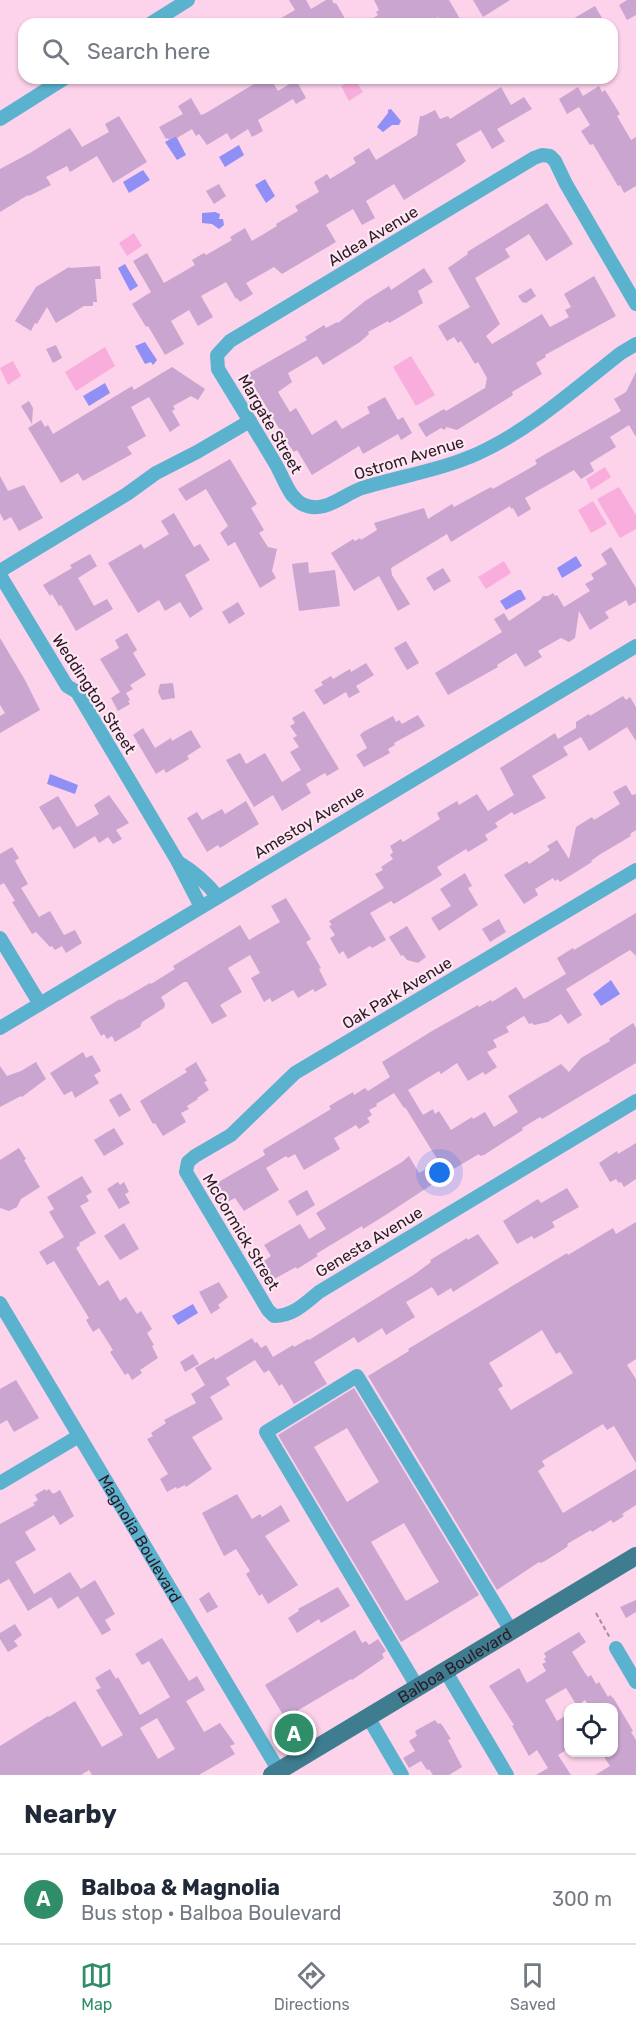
<!DOCTYPE html>
<meta charset="utf-8">
<style>
:root{--surface:#fff;--page:#f6f6f7;--text:#1f2937;--muted:#747a83;--line:#e0e1e3;--accent:#2f8e67}
body{margin:0;font-family:Rubik,sans-serif;background:var(--page);color:var(--text)}
.controls{position:absolute;right:18px;bottom:18px;display:grid;overflow:hidden;border-radius:12px;box-shadow:0 2px 4px #0004}
.controls button{width:54px;height:54px;display:grid;place-items:center;padding:0;border:0;border-bottom:2px solid var(--line);background:var(--surface);color:var(--text);font:30px sans-serif}
.you{position:absolute;left:440px;top:1173px;width:21px;height:21px;margin:-15px;border:4px solid #fff;border-radius:50%;background:#1a73e8;box-shadow:0 0 0 9px #1a73e833}
.badge{display:grid;place-items:center;width:39px;height:39px;border-radius:50%;background:var(--accent);color:#fff;font-size:20px;font-weight:700}
.pin{position:absolute;translate:-50% -50%;border:3px solid #fff;box-shadow:0 2px 6px #0006}
.list{margin:0;padding:0;list-style:none}
h2{display:flex;justify-content:space-between;align-items:center;height:78px;margin:0;padding:0 24px;font-size:26px}
h2 small{font-size:20px;font-weight:400;color:var(--muted)}
.list li{display:grid;grid-template-columns:39px 1fr auto;gap:18px;align-items:center;box-sizing:border-box;height:90px;padding:0 24px;border-top:2px solid var(--line)}
.list b{display:block;font-size:22px;white-space:nowrap}
.list p{margin:0;font-size:20px;white-space:nowrap;color:var(--muted)}
.list em{font-size:20px;font-style:normal;color:var(--muted)}
.icon{flex:none;width:33px;height:33px;fill:none;stroke:currentColor;stroke-width:2;stroke-linecap:round;stroke-linejoin:round}
.map{position:relative;flex:none;width:636px;height:1775px;overflow:hidden}
.search{position:absolute;background:var(--surface);box-shadow:0 2px 4px #0004;left:18px;right:18px;top:18px;height:66px;display:flex;align-items:center;gap:15px;box-sizing:border-box;padding:0 21px;border-radius:18px;color:var(--muted);font-size:22px}
.sheet{height:168px;background:var(--surface)}
nav{display:flex;justify-content:space-around;align-items:center;box-sizing:border-box;height:84px;border-top:2px solid var(--line);background:var(--surface);font-size:16px;color:var(--muted)}
nav a{display:grid;justify-items:center;gap:3px}
nav .on{color:var(--accent)}
.map>svg:first-child{display:block}
.green{fill:#f9addc}
.water{fill:#8f8ff5}
.building{fill:#caa5d0;fill-rule:evenodd}
.lines{fill:none;stroke-linecap:round;stroke-linejoin:round}
.path{stroke:#ac8a9e;stroke-width:2;stroke-dasharray:4.5 3;stroke-linecap:butt}
.minor{stroke:#5ab2cf;stroke-width:14}
.major{stroke:#3e7c90;stroke-width:18}
.labels{text-anchor:middle;dominant-baseline:central;stroke-width:4.5;stroke-linejoin:round;paint-order:stroke}
.street-label{font-size:16px;fill:#2d1a26;stroke:#fde7f3}
</style>
<div class="map">
<svg width="636" height="1775" viewBox="0 0 636 1775">
<rect width="100%" height="100%" fill="#fdd2eb"/>
<g class="green">
<path d="M354 78 363 92 349 101 341 86Z"/>
<path d="M134 233 142 246 127 256 119 243Z"/>
<path d="M105 347 115 366 76 391 65 372Z"/>
<path d="M411 356 435 395 416 406 393 367Z"/>
<path d="M13 361 21 376 8 385 0 368Z"/>
<path d="M605 467 611 477 591 490 586 479Z"/>
<path d="M619 487 636 515V529L620 538 597 499Z"/>
<path d="M593 501 607 524 591 533 578 510Z"/>
<path d="M504 561 511 573 486 589 478 577Z"/>
</g>
<g class="water">
<path d="M391 109 401 121 399 125H392L383 132 377 127 388 113V110Z"/>
<path d="M176 136 186 155 177 160 165 142Z"/>
<path d="M239 145 244 155 225 167 219 157Z"/>
<path d="M143 170 150 180 129 193 123 182Z"/>
<path d="M265 179 275 196 266 203 255 185Z"/>
<path d="M215 212 220 214 219 219H223L224 225 219 229 212 224 202 223V213Z"/>
<path d="M125 264 138 286 130 291 118 268Z"/>
<path d="M145 342 157 360 153 365 151 362 145 364 135 346Z"/>
<path d="M105 383 110 393 89 406 83 396Z"/>
<path d="M576 556 582 566 562 578 557 568Z"/>
<path d="M518 590H521L526 599 506 610 500 601Z"/>
<path d="M50 774 78 785 75 794 47 784Z"/>
<path d="M611 980 620 994 601 1006 593 994Z"/>
<path d="M193 1304 198 1313 178 1325 172 1316Z"/>
</g>
<g class="building">
<path d="M289 0H306L311 9 326 0H332L334 4 336 3 348 24H271L295 10Z"/>
<path d="M374 0H449L463 24H443L438 17 426 24H364L378 15 376 12 379 10Z"/>
<path d="M473 0H510L483 17Z"/>
<path d="M627 0H636V15L627 20 619 5Z"/>
<path d="M595 6 602 18 598 20 601 24H564Z"/>
<path d="M251 78H270L278 91 296 80 306 98 296 104 293 99 258 120 263 131 252 137 248 129 231 140 227 133 207 145 199 134 196 136 192 129 177 138 176 136 169 140 168 138 166 139 159 127 183 114 178 106 191 98 201 115 206 113 254 84Z"/>
<path d="M599 86 602 92 605 90 620 114 617 116 631 140 636 137V186L624 193 620 185 618 186 593 144 590 145 581 131 590 125 579 107 567 114 559 99 578 87 583 96Z"/>
<path d="M501 87 511 105 524 97 532 109 497 129 505 141 492 149 481 130 456 144 466 161 461 165 404 200 394 184 366 201 375 218 362 225 353 209 326 225 336 242 282 274 274 267 246 283 253 294 240 302 237 298 236 299 226 282 201 296 213 317 198 326 189 310 171 321 184 344 165 355 148 326 146 327 132 304 151 292 133 261 147 253 164 283 195 265 192 260 204 253 206 255 232 240 230 237 245 228 252 241 277 226 276 224 298 211 295 206 319 192 314 182 327 174 330 179 356 163 353 158 369 148 376 160 417 135 420 116H423L435 110 440 119 448 116 450 119Z"/>
<path d="M119 116 147 162 113 183 97 156 70 172 67 166 46 177 51 185 29 196 28 195 0 212V169L30 153 70 128 82 147 109 132 105 124Z"/>
<path d="M219 184 226 196 214 204 206 191Z"/>
<path d="M547 203 573 244 546 261 529 234 505 249 510 257 475 278 500 324 486 336 492 344 542 314 550 327 569 317 565 310 571 307 564 294 594 276 616 316 545 355 546 357 536 363 542 374 512 392 513 395 457 430 446 427 445 430 441 428 426 437 418 424 444 409 446 411 485 388 487 378 478 362 475 364 461 341 458 343 454 337 447 341 438 326 470 307 448 268 468 254 467 252Z"/>
<path d="M100 266 101 279H95L97 302H93V306H84L56 323 47 307 37 324 35 323 31 331 15 321 36 287 69 267 70 268Z"/>
<path d="M424 268 433 282 418 291 423 303 398 318 389 323 388 321 368 332 369 334 360 342 323 365 317 356 288 373 292 382 278 392 290 412 296 408 312 435 336 420 342 429 370 413 367 407 385 397 398 420 403 417 412 433 401 440 398 434 363 454 359 446 312 475 297 450 294 452 287 442 247 374 307 340 305 337 324 325 326 328 337 322 338 323 365 301 389 286 391 290Z"/>
<path d="M531 288 536 296 526 303 522 302 518 296Z"/>
<path d="M56 345 62 358 53 363 46 349Z"/>
<path d="M172 367 205 389 198 400 191 396 173 406 175 409 172 411 180 425 170 432 149 397 131 407 146 436 127 447 132 454 83 481 78 473 61 483 28 428 41 420 45 427 48 425 53 434 132 386 134 390Z"/>
<path d="M636 372V437L629 425 610 437 616 447 590 463 594 471 581 479 574 470 525 498 531 509 518 517 513 508 511 509 510 506 451 542 447 534 391 568 392 575 410 604 398 611 379 576 354 591 331 553 353 539 355 541 360 538 361 540 377 530 374 523 424 508 428 519 452 504 454 507 491 487 493 489 537 464 535 460 621 411 614 399 626 392Z"/>
<path d="M29 401 33 408 32 424 21 406Z"/>
<path d="M230 459 257 504 251 508 264 530 259 533 268 547 277 549 272 571 276 578 260 588 235 542 228 546 220 533 228 526 206 489 186 501 178 489Z"/>
<path d="M0 476 8 491 24 485 43 518 19 531 11 517 4 521 0 513Z"/>
<path d="M174 513 194 547 200 544 210 560 185 575 203 609 190 618 180 602 165 611 159 600 138 613 108 563 141 544 144 549 169 534 161 521Z"/>
<path d="M611 547 636 588V602L629 606 626 600 605 612 609 618 590 630 579 611 575 638 569 642 561 638 538 651 542 657 525 667 516 653 497 665 498 667 448 695 435 673 502 632 494 619 504 613 509 621 540 600 543 596H548L553 593 555 596 557 595 564 607 590 591 585 584 594 579 591 574 607 564 601 554Z"/>
<path d="M90 554 97 566 78 578 94 606 107 599 113 609 76 631 61 605 59 606 52 594 50 596 43 585 72 568 70 565Z"/>
<path d="M308 562 309 573 335 570 340 606 299 611 292 564Z"/>
<path d="M443 568 451 581 434 591 426 578Z"/>
<path d="M238 602 245 614 229 624 222 612Z"/>
<path d="M127 633 137 650 133 653 146 675 130 685 133 689 126 693 130 700 128 701 130 704 118 711 111 698 120 692 100 659 119 648 115 640Z"/>
<path d="M0 638 25 680 40 710 0 733V716L5 713 0 705Z"/>
<path d="M406 641 419 663 407 670 394 648Z"/>
<path d="M366 663 374 675 356 686 360 692 349 698 346 692 324 705 314 690 323 685 321 682 331 676 333 679 350 669 351 672Z"/>
<path d="M173 683 175 698 162 700 158 692 160 684Z"/>
<path d="M623 696 626 700 630 697 636 707V741L627 727 589 751 581 737 563 747 568 755 532 776 546 798 514 815 512 812 495 823 498 827 485 835 488 840 468 852 466 849 437 867 442 875 394 904 391 901 370 913 386 940 372 948 370 946 348 959 343 951 339 954 330 938 335 935 329 926 332 925 329 921 384 888 375 874 383 870 381 867 393 859 390 855 393 852 390 846 401 839 403 842 440 819 437 813 457 801 459 805 477 794 488 811 514 795 500 768 555 733 558 739 576 728V722L589 714 590 716Z"/>
<path d="M304 711 339 769 327 776 325 773 306 784 311 793 282 811 273 795 254 807 226 760 240 753 246 764 265 753 282 782 301 770 290 752 299 747 293 738 297 736 290 726 295 723 292 718Z"/>
<path d="M418 715 425 726 394 743 395 745 388 749 390 753 364 767 356 755 367 748 360 735 363 732 393 716 396 722 399 720 402 724Z"/>
<path d="M143 728 155 748 171 738 172 741 191 730 201 747 187 756 189 759 166 773 164 769 156 774 133 735Z"/>
<path d="M626 785 632 795 636 794V830L630 834 631 836 599 855 591 861 592 862 560 882 558 879 555 881 553 878 535 889 538 895 524 904 504 875 527 861 529 864 550 850 547 846 557 840 569 859 576 827 592 817 594 820 620 804 613 792Z"/>
<path d="M109 795 129 823 116 830 122 839 113 844 108 837 99 843 95 836 74 849 60 826 53 830 39 807 58 796 77 827 99 814 94 805Z"/>
<path d="M246 801 259 824 220 848 218 845 207 852 187 818 197 812 202 820 222 809 225 814Z"/>
<path d="M12 847 19 858 15 861 28 884 21 888 39 917 50 911 64 935 75 930 82 943 66 953 62 946 55 950 52 946 50 947 36 932 32 934 12 902 15 901 4 883 0 885V854Z"/>
<path d="M465 873 472 886 468 888 478 905 439 931 431 918 451 906 440 889Z"/>
<path d="M286 898 311 939 306 942 321 968 319 969 327 985 315 992 313 989 298 998 293 990 272 1002 270 998 264 1002 251 978 260 973 250 955 228 968 242 992 220 1005 227 1016 212 1024 187 982H184L161 997 165 1004 164 1008 142 1022 140 1027 115 1042 112 1036 107 1039 104 1034 101 1036 90 1017 120 999 121 1000 150 983 151 984 175 969 173 966 240 925 249 940 280 922 271 906Z"/>
<path d="M636 913V956L630 950 566 989 582 1015 568 1024 561 1014 548 1022 534 1025 532 1023 529 1024 524 1016 506 1027 509 1032 493 1040 497 1047 487 1052 497 1067 485 1075 483 1072 468 1081 457 1063 441 1074 439 1071 408 1090 423 1115 433 1109 435 1114 439 1111 451 1130 472 1117 473 1119 485 1112 494 1127 518 1112 508 1096 561 1064 569 1072 581 1058 610 1041 609 1039 633 1023 636 1028V1063L542 1119 540 1117 522 1128 523 1130 484 1155 480 1156 479 1154 438 1178 439 1180 384 1216 363 1229 362 1226 316 1254 318 1256 297 1269 296 1267 267 1283 257 1266 271 1256 264 1245 300 1224 309 1239 326 1229 316 1213 402 1162 409 1156 419 1173 433 1165 444 1170 405 1107 404 1108 394 1093 376 1104 377 1106 369 1110 372 1115 367 1118 370 1122 359 1129 356 1125 334 1138 340 1149 304 1170 295 1154 288 1158 286 1156 266 1168 279 1190 244 1211 235 1198 220 1206 210 1187 265 1155 263 1150 331 1109 329 1106 353 1092 354 1095 365 1088 368 1091 390 1077 382 1062 432 1031 478 1005 479 1007 491 1000 492 1002 516 987 524 999 566 974 557 958 573 948 574 950Z"/>
<path d="M499 919 506 932 490 942 482 929Z"/>
<path d="M407 926 426 957 418 963 407 960 403 955 401 956 389 937Z"/>
<path d="M83 1052 86 1058 92 1055 99 1067 101 1071 94 1075 99 1083 75 1098 72 1091 64 1095 50 1073Z"/>
<path d="M36 1062 46 1079 22 1097 21 1096 0 1107V1066L7 1076 21 1071Z"/>
<path d="M196 1062 207 1081 204 1082 209 1090 197 1098 198 1099 187 1106 189 1109 181 1113 186 1122 163 1136 155 1123 153 1124 140 1101 187 1072 185 1069Z"/>
<path d="M121 1093 131 1110 119 1117 109 1100Z"/>
<path d="M114 1128 124 1144 104 1156 94 1140Z"/>
<path d="M636 1143V1179L624 1187 621 1182 619 1183 616 1179 610 1182 599 1163 617 1151 618 1154Z"/>
<path d="M19 1148 26 1159 24 1160 40 1187 21 1199 17 1207 9 1211 0 1208V1160Z"/>
<path d="M82 1176 92 1192 86 1196 89 1201 80 1206 96 1233 79 1243 80 1245 76 1248 99 1286 108 1280 120 1301 126 1297 137 1314 141 1311 152 1329 147 1333 154 1345 152 1346 158 1358 140 1370 142 1373 132 1380 128 1373 125 1375 110 1352 113 1350 99 1328 93 1332 86 1320 89 1318 54 1261 47 1265 39 1252 64 1237 49 1212 54 1209 47 1197Z"/>
<path d="M118 1182 120 1185 124 1182 129 1192 125 1194 130 1203 119 1209 107 1189Z"/>
<path d="M567 1188 579 1207 552 1222 555 1227 534 1239 532 1236 517 1244 503 1221 538 1199 541 1203Z"/>
<path d="M307 1190 315 1205 297 1216 288 1201Z"/>
<path d="M636 1222V1359L627 1365 636 1379V1463L614 1426 607 1430 603 1424 542 1461 545 1466 538 1471 563 1513 636 1469V1505L622 1514 624 1516 613 1523 611 1520 592 1532 591 1530 567 1544 568 1546 564 1549 545 1561 540 1563 539 1562 497 1590 368 1376 409 1351 408 1349 567 1253 568 1255 613 1228 616 1234ZM542 1330 556 1354 560 1352 573 1373 511 1410 498 1389 503 1386 489 1363Z"/>
<path d="M124 1223 139 1249 120 1260 104 1236Z"/>
<path d="M478 1234 499 1263 453 1292 451 1288 438 1296 432 1287 406 1302 415 1317 386 1335 382 1328 358 1343 354 1337 314 1362 327 1384 294 1404 282 1384 279 1386 269 1370 264 1373 255 1360 226 1378 230 1385 210 1397 223 1419 192 1437 212 1469 186 1487 185 1485 177 1489 176 1487 167 1492 160 1479 168 1474 147 1439 153 1436 151 1433 166 1423 164 1420 196 1403 191 1394 205 1385 195 1368 214 1357 215 1360 252 1338 255 1343 257 1342 261 1348 266 1345 273 1357 293 1345 294 1347 308 1339 309 1340 415 1274 431 1262 430 1260 467 1238 468 1240Z"/>
<path d="M219 1282 228 1297 218 1305 220 1308 211 1314 199 1292Z"/>
<path d="M193 1354 199 1364 185 1372 180 1362Z"/>
<path d="M16 1380 39 1418 14 1432 7 1420 0 1424V1389Z"/>
<path d="M354 1388 479 1595 401 1642 278 1435ZM347 1428 379 1482 347 1502 314 1447ZM404 1523 439 1582 406 1601 371 1542Z"/>
<path d="M45 1489 46 1491 49 1489 53 1494 60 1490 74 1516 60 1525 54 1515 25 1532 36 1550 15 1562 34 1594 70 1572 81 1589 95 1580 115 1614 105 1620 111 1630 102 1635 78 1596 58 1609 51 1597 28 1611 9 1579 0 1584V1524L35 1505 33 1503 38 1500 35 1495Z"/>
<path d="M237 1494 252 1519 260 1514 262 1517 281 1505 290 1521 265 1536 298 1585 268 1604 262 1594 259 1596 246 1574 250 1571 236 1549 224 1556 202 1513Z"/>
<path d="M338 1587 350 1606 321 1623 319 1619 297 1633 288 1618 299 1611 298 1609Z"/>
<path d="M209 1592 218 1607 207 1613 199 1599Z"/>
<path d="M636 1600V1612L626 1618 620 1607Z"/>
<path d="M15 1624 22 1635 14 1641 18 1646 8 1652 0 1639V1633Z"/>
<path d="M355 1630 362 1643 366 1641 369 1645 378 1639 386 1651 382 1654 384 1658 352 1680 351 1679 285 1718 265 1685Z"/>
<path d="M579 1632 586 1642 572 1652 585 1673 588 1677 591 1675 596 1684 599 1682 608 1697 610 1695 614 1699 633 1731 631 1732 636 1740V1775H595L610 1766 601 1752H614V1707H590L585 1700 577 1706 566 1688 545 1700 557 1721 568 1714V1749L558 1755 571 1775H536L548 1768 537 1750 529 1756 512 1726 514 1725 489 1686 519 1668 527 1683 546 1671 542 1664 546 1662 544 1659 546 1657 544 1653Z"/>
<path d="M162 1638 189 1681 197 1676 205 1690 186 1701 204 1732 220 1723 235 1744 230 1746 235 1754 199 1775H92L89 1770 81 1775H0V1746L48 1716 49 1717 75 1701 102 1747 123 1735 96 1690 101 1688 95 1678 110 1669 116 1679 118 1677 140 1715 170 1697 149 1661 142 1665 135 1654ZM157 1718 175 1749 158 1759 140 1728Z"/>
<path d="M435 1720 438 1724 440 1723 442 1725 451 1739 448 1740 462 1767 449 1775H433L429 1769 427 1770 421 1761 409 1768 403 1758 415 1751 409 1741 417 1736 415 1731Z"/>
</g>
<g class="lines">
<path class="path" d="M596 1613 610 1638"/>
<g class="minor">
<path d="M150 24 188 0"/>
<path d="M0 119 65 78"/>
<path d="M636 304 566 184 555 161 550 156 542 155 534 158 230 341 217 355 218 369C237 400 256 431 275 463 281 473 285 485 292 495 295 498 298 502 302 504 324 515 342 495 362 488 401 476 442 470 479 453 531 429 576 388 621 353L636 344"/>
<path d="M0 571 127 494 156 473 197 452 250 421"/>
<path d="M0 575 67 686 77 692 178 862 201 907"/>
<path d="M178 862C193 871 206 882 217 896"/>
<path d="M636 870 295 1073 231 1135 195 1156 188 1162 186 1172 268 1310 274 1316C292 1316 305 1304 319 1292L636 1101"/>
<path d="M0 938 40 1004"/>
<path d="M0 1028 636 646"/>
<path id="s1" d="M0 1303 279 1771"/>
<path d="M0 1483 79 1436"/>
<path d="M616 1648 636 1682"/>
<path d="M446 1672 507 1775"/>
<path d="M418 1688 266 1432 357 1376 512 1632"/>
<path d="M368 1717 402 1775"/>
</g>
<path class="major" id="s2" d="M272 1775 636 1556"/>
</g>
<g class="labels">
<g class="street-label">
<text transform="translate(373 236) rotate(-31)">Aldea Avenue</text>
<text transform="translate(270 424) rotate(60)">Margate Street</text>
<text transform="translate(409 458) rotate(-17)">Ostrom Avenue</text>
<text transform="translate(94 694) rotate(57)">Weddington Street</text>
<text transform="translate(309 822) rotate(-31)">Amestoy Avenue</text>
<text transform="translate(397 993) rotate(-31)">Oak Park Avenue</text>
<text transform="translate(241 1232) rotate(59)">McCormick Street</text>
<text transform="translate(369 1242) rotate(-31)">Genesta Avenue</text>
<text stroke="none"><textPath href="#s1" startOffset="274">Magnolia Boulevard</textPath></text>
<text stroke="none"><textPath href="#s2" startOffset="213">Balboa Boulevard</textPath></text>
</g>
</g>
</svg>
<div class="controls">
<button><svg class="icon" aria-label="locate" viewBox="0 0 24 24"><circle cx="12" cy="12" r="6"/><path d="M12 2v4M12 18v4M2 12h4M18 12h4"/></svg></button>
</div>
<div class="you"></div>
<div class="pin badge" style="left:294px;top:1733px">A</div>
<div class="search"><svg class="icon" aria-label="search" viewBox="0 0 24 24"><circle cx="10" cy="10" r="6"/><path d="M15 15l6 6"/></svg>Search here</div>
</div>
<section class="sheet">
<h2>Nearby<small></small></h2>
<ul class="list">
<li><span class="badge">A</span><div><b>Balboa &amp; Magnolia</b><p>Bus stop · Balboa Boulevard</p></div><em>300 m</em></li>
</ul>
</section>
<nav>
<a class="on"><svg class="icon" aria-label="map" viewBox="0 0 24 24"><path d="M3 6l6-2 6 2 6-2v14l-6 2-6-2-6 2zM9 4v14M15 6v14"/></svg>Map</a>
<a><svg class="icon" aria-label="directions" viewBox="0 0 24 24"><path d="M12 3l9 9-9 9-9-9zM9 14v-3h6M13 9l2 2-2 2"/></svg>Directions</a>
<a><svg class="icon" aria-label="saved" viewBox="0 0 24 24"><path d="M7 4h10v16l-5-4-5 4z"/></svg>Saved</a>
</nav>
